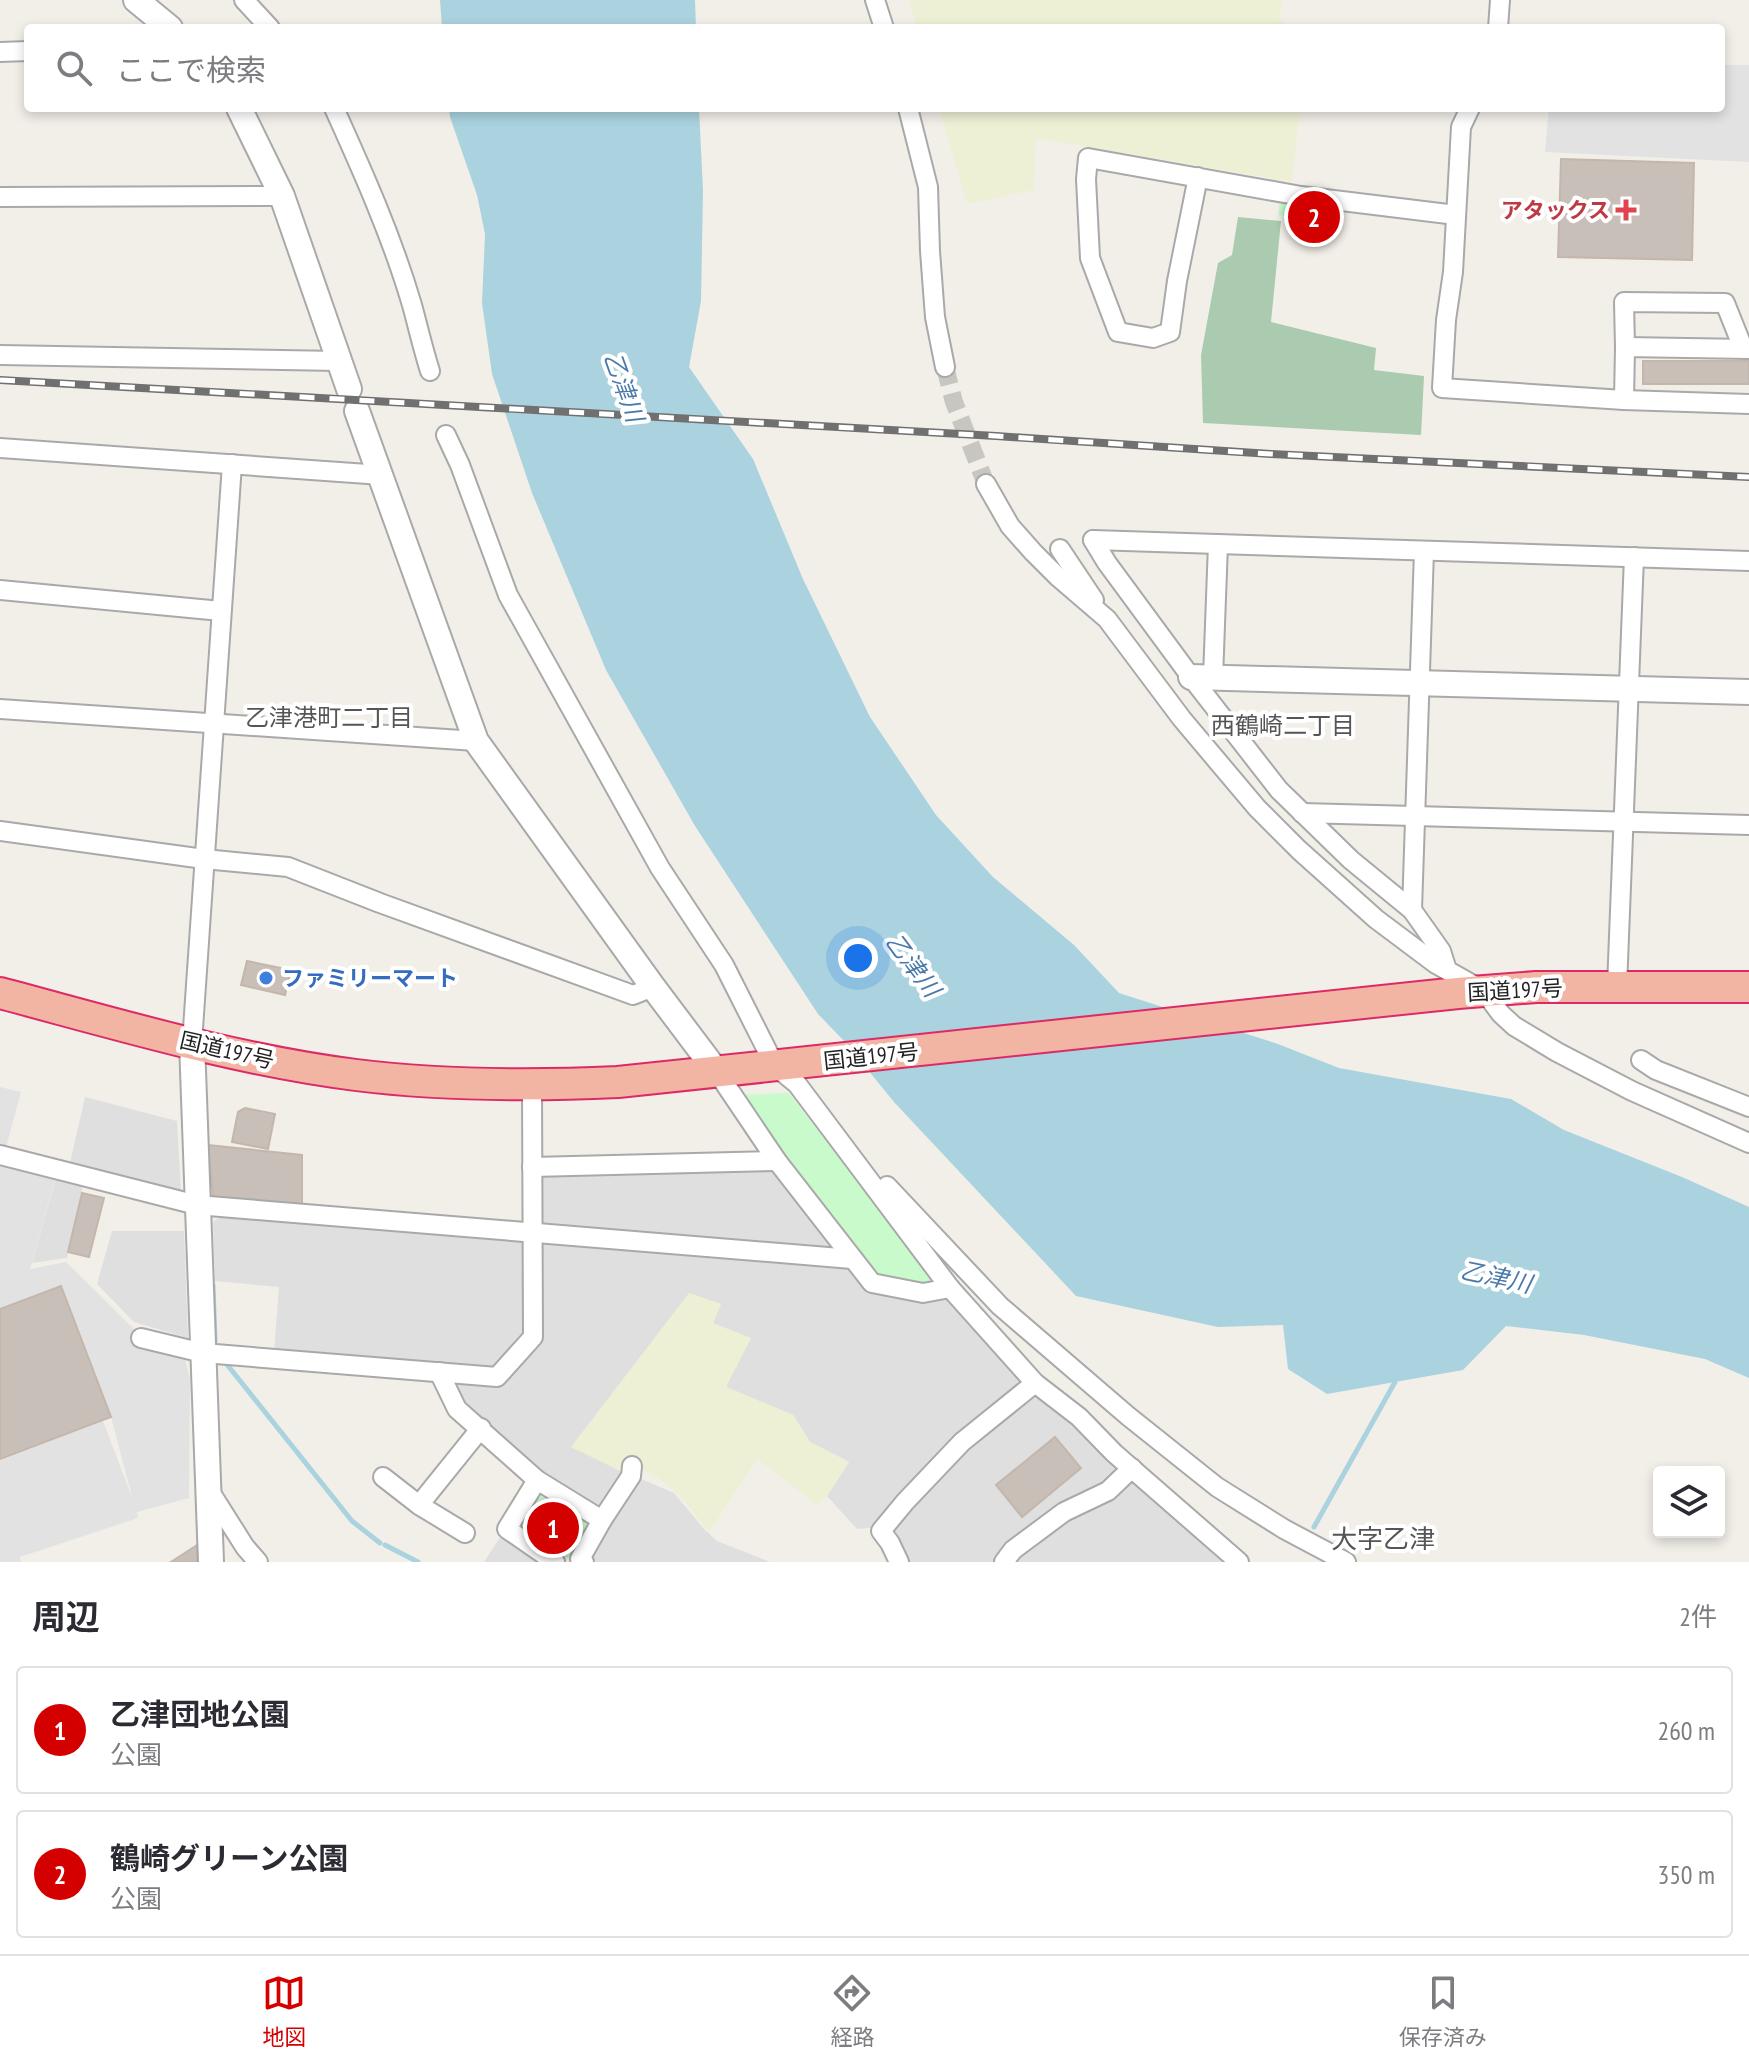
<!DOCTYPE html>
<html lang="ja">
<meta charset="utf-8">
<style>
:root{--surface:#fff;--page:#f2f2f3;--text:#2b2b33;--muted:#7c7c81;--line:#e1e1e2;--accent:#d40000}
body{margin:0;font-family:"PT Sans Narrow","Noto Sans JP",sans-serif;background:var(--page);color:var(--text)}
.controls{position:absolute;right:24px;bottom:24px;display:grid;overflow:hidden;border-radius:8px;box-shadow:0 4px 12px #0003}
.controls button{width:72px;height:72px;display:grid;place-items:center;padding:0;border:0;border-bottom:2px solid var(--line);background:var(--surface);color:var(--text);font:40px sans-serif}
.you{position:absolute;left:858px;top:958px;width:28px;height:28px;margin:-20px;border:6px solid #fff;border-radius:50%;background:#1a73e8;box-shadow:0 0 0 12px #1a73e833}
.badge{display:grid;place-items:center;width:52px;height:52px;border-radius:50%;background:var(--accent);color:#fff;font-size:26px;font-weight:700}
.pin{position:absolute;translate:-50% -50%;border:4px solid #fff;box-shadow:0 2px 8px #0006}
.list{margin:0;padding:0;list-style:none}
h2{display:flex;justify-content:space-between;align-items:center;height:104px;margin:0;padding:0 32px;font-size:34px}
h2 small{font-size:26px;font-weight:400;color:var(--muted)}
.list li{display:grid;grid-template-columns:52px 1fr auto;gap:24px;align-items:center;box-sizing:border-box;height:128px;margin:0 16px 16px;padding:0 16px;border:2px solid var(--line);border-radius:8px}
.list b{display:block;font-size:30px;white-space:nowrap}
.list p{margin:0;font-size:26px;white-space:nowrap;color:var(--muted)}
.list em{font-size:26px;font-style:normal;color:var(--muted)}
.icon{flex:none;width:44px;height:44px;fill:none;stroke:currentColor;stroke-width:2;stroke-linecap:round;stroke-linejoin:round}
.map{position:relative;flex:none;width:1749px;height:1562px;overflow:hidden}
.search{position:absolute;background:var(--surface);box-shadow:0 4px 12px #0003;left:24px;right:24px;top:24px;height:88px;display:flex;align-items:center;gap:20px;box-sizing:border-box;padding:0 28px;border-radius:8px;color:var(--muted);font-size:30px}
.sheet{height:392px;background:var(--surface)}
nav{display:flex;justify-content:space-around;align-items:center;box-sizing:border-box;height:112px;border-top:2px solid var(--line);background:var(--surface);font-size:22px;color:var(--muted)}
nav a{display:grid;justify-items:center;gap:4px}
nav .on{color:var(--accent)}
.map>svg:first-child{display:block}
.residential{fill:#e0dfdf}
.farmland{fill:#eef0d5}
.cemetery{fill:#aacbaf}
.park{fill:#c8facc}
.parking{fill:#e2e2e2}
.water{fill:#aad3df}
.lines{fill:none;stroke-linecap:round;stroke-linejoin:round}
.stream{stroke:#aad3df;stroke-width:5}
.building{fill:#c7bfb8;stroke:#c4b6ab;stroke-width:2}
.minor-tunnel{stroke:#c8c6c1;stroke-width:18;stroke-dasharray:18 9;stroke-linecap:butt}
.minor-casing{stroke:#a9a9a9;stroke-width:22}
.tertiary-casing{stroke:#a9a9a9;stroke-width:28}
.trunk-casing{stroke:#dc2a67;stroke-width:34}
.minor{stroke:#fff;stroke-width:18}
.tertiary{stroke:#fff;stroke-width:24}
.trunk{stroke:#f2b4a3;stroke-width:30}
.rail-casing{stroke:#707070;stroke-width:8}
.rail{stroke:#fff;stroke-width:5;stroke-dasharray:15;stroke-linecap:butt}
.health-dot{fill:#e0444e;stroke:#fff;stroke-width:3}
.shop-dot{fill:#3f7fe0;stroke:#fff;stroke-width:3}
.labels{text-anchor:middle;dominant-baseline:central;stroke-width:8;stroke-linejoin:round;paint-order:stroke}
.health-label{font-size:22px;font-weight:bold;fill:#be3a42;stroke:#fff;text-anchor:end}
.shop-label{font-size:22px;font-weight:bold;fill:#366cbe;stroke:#fff;text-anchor:start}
.street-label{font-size:22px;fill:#222;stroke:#fff}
.water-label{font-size:24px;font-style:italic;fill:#4a7aab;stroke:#fff}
.neighbourhood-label{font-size:24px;fill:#555;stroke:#fff}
.quarter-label{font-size:26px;fill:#555;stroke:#fff}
</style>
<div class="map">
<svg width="1749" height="1562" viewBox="0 0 1749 1562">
<rect width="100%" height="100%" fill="#f2efe9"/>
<g class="residential">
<path d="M85 1097 177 1121 181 1192 70 1163Z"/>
<path d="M777 1161 832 1242 827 1250 547 1228 540 1222V1176Z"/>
<path d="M56 1178 83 1185 67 1258 32 1263Z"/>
<path d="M222 1215 519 1238 525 1244 524 1333 493 1369 274 1352 279 1287 215 1281 213 1222Z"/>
<path d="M112 1231H184L188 1338 134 1322 97 1284Z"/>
<path d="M546 1243 850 1267 869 1291 947 1297 1028 1384 877 1527 857 1529 827 1496 849 1462 810 1442 793 1415 726 1387 713 1323 720 1304 572 1446 624 1473 604 1504 597 1507 537 1469 464 1403 457 1386 459 1382 501 1385 542 1340 540 1248Z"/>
<path d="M1033 1393 1081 1426 1116 1462V1470L1105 1484 997 1562H904L888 1530 986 1428Z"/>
<path d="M639 1478 674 1493 704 1529 717 1541 770 1562H597L592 1559 591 1551Z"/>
<path d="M1135 1479 1223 1562H1013L1016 1557 1067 1519 1112 1497Z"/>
<path d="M503 1533 546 1562H484Z"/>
</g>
<g class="farmland">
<path d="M909 0H1283L1279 20 1295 28H917Z"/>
<path d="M939 108H1300L1292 182 1036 138 1034 190 967 204Z"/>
<path d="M689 1293 721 1304 713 1323 751 1338 726 1387 793 1415 810 1442 849 1462 827 1496 817 1505 757 1459 709 1532 679 1495 658 1478 633 1466 631 1476 571 1447Z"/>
</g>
<path class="cemetery" d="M1238 217 1281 221 1271 322 1376 348 1374 370 1424 376 1421 435 1203 423 1201 355 1218 263 1232 255Z"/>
<g class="park">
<path d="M1280 201 1332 206 1329 230 1314 228 1315 219 1278 215Z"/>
<path d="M789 1093 938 1287 874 1280 734 1095Z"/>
<path d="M543 1491 587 1519 590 1525 569 1557 562 1560 517 1530V1523L536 1493Z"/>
</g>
<g class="parking">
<path d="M1721 65H1749V162L1545 152 1549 108H1721Z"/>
<path d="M0 1087 21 1092 5 1151 0 1150Z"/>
<path d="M0 1155 58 1169 30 1269 66 1262 133 1328 140 1346 184 1355 190 1379 189 1498 137 1512 138 1518 20 1557 21 1562H0V1459L103 1421 133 1500 111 1417 61 1286 0 1309Z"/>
</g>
<g class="water">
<path d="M440 0H695L696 28H442Z"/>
<path d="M449 108H699L703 191 701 301 689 367 753 459 803 579 870 717 936 815 993 877 1074 945 1119 993 1278 1044 1339 1068 1511 1099 1564 1130 1682 1177 1749 1207V1378L1705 1359 1584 1335 1506 1326 1463 1370 1327 1394 1288 1369 1283 1325 1218 1327 1076 1296 894 1102 846 1043 818 1014 695 826 606 670 532 493 492 374 482 303 485 234 477 195 450 117Z"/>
</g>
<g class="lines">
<g class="stream">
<path d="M213 1285 215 1341"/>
<path d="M225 1362 352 1521 380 1543"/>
<path d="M1314 1527 1395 1382 1394 1377"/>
<path d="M385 1545 418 1562"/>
</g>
</g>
<g class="building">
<path d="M1561 159 1694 163 1692 260 1558 257Z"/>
<rect x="1643" y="361" width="106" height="23"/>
<path d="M247 961 291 970 285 995 241 985Z"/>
<path d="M245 1108 275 1114 268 1149 232 1142 238 1112Z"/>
<path d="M208 1145 302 1155V1204L213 1197Z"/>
<path d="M82 1193 104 1198 89 1257 68 1252Z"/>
<path d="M61 1286 111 1417 0 1459V1309Z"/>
<path d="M1055 1437 1081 1468 1022 1517 996 1485Z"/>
<path d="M197 1545V1562H171Z"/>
</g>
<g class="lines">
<path class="minor-tunnel" d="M945 367 954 402 986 484"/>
<g class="minor-casing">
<g id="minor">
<path d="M244 0 270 28"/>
<path d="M875 0 884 28"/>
<path d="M1498 28 1500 0"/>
<path d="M0 52 28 51"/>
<path d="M334 108C363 172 392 237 412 305 418 327 423 349 430 371"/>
<path d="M908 108 928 187 930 251 935 317 945 367"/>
<path d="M1470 108 1461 127 1453 272 1446 320 1442 388 1624 400 1749 404"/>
<path d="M1198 177 1177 281 1170 332 1153 338 1118 332 1090 258 1086 179 1088 158 1301 196 1456 215"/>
<path d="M0 197 282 196"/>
<path d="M1625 347 1624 302 1725 303 1743 348"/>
<path d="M0 355 338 361"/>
<path d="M1624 400 1625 347 1749 349"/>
<path d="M446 435 460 465 508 595 660 868 724 965 775 1066 797 1084 950 1288 1035 1383 1079 1417 1114 1453 1239 1562"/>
<path d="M0 448 382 475"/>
<path d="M986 484 1010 526 1033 552 1058 577 1107 619 1182 719 1257 808 1299 850 1376 919 1436 964 1484 991 1501 1014 1514 1026 1557 1052 1632 1091 1749 1143"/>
<path d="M1093 540 1749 561"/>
<path d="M1093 540 1107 563 1191 677 1279 790 1351 860 1412 910 1441 951 1447 970"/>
<path d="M1060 549 1094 600"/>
<path d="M0 590 221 611"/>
<path d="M1213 678 1218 544"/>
<path d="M0 709 476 741"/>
<path d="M1302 813 1749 825"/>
<path d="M0 831 204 859 288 867 380 903 633 995 653 987"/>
<path d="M1412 910 1424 551"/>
<path d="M1617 987 1634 557"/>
<path d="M192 1043 232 464"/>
<path d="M1641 1060 1656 1070 1749 1107"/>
<path d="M717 1072 777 1161 872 1283 923 1293 950 1288"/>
<path d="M0 1155 197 1205 852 1259"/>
<path d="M532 1167 777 1161"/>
<path d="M887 1186 1000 1306 1128 1416 1217 1487 1284 1529 1346 1562"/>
<path d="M141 1338 203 1353 497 1377 533 1337 532 1086"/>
<path d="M439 1372 457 1409 537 1480 602 1520 580 1559 584 1562"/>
<path d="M383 1477 419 1505 465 1533"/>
<path d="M537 1480 507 1529 555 1562"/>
<path d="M209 1490 245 1547 258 1562"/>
<path d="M419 1505 481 1428"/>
<path d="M602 1520 631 1476 632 1466"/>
<path d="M899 1562 890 1543 881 1531 905 1502 962 1442 1035 1383"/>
<path d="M1004 1562 1013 1550 1064 1512 1108 1491 1132 1468"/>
</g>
</g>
<g class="tertiary-casing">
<g id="tertiary">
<path d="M136 0 170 28"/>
<path d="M239 108 282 196 349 389"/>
<path d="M357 411 476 741 653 987 717 1072"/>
<path d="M1191 677 1749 692"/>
<path d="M192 1043 211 1562"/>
</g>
</g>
<g class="trunk-casing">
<path id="trunk" d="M0 993C117 1024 236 1060 356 1075 444 1086 530 1086 618 1082L1458 993 1536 987H1749"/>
</g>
<use href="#minor" class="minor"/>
<use href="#tertiary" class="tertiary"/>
<use href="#trunk" class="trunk"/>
<g class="rail-casing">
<path id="rail" d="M0 380 996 436 1271 454 1749 477"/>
</g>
<use href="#rail" class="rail"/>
</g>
<path class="health-dot" d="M1622 198h8v8h8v8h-8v8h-8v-8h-8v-8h8z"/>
<circle class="shop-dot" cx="266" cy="978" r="8"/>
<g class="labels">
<g class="health-label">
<text x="1610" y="210">アタックス</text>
</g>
<g class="shop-label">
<text x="282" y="978">ファミリーマート</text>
</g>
<g class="street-label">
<text transform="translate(1515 990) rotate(-3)">国道197号</text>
<text transform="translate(227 1050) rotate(13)">国道197号</text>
<text transform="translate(871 1056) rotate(-6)">国道197号</text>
</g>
<g class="water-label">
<text transform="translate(624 387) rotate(70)">乙津川</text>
<text transform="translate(913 965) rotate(53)">乙津川</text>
<text transform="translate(1496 1277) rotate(12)">乙津川</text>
</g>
<g class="neighbourhood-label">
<text x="329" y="717">乙津港町二丁目</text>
<text x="1283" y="725">西鶴崎二丁目</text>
</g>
<g class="quarter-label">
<text x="1383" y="1538">大字乙津</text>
</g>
</g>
</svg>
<div class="controls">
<button><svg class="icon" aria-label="layers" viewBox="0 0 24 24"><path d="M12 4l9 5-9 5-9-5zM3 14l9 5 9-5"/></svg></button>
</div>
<div class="you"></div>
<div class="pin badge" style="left:553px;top:1528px">1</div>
<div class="pin badge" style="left:1314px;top:217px">2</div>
<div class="search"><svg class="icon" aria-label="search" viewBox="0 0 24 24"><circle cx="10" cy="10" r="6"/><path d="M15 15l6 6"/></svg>ここで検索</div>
</div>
<section class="sheet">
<h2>周辺<small>2件</small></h2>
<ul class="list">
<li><span class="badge">1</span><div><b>乙津団地公園</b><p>公園</p></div><em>260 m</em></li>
<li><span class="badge">2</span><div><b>鶴崎グリーン公園</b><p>公園</p></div><em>350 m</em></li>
</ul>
</section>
<nav>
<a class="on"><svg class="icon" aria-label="map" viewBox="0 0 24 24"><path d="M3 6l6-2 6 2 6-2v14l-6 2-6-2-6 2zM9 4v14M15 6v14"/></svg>地図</a>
<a><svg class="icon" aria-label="directions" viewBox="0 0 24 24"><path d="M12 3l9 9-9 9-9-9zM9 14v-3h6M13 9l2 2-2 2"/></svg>経路</a>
<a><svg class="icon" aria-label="saved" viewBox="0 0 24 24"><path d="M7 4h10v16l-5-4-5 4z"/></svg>保存済み</a>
</nav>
